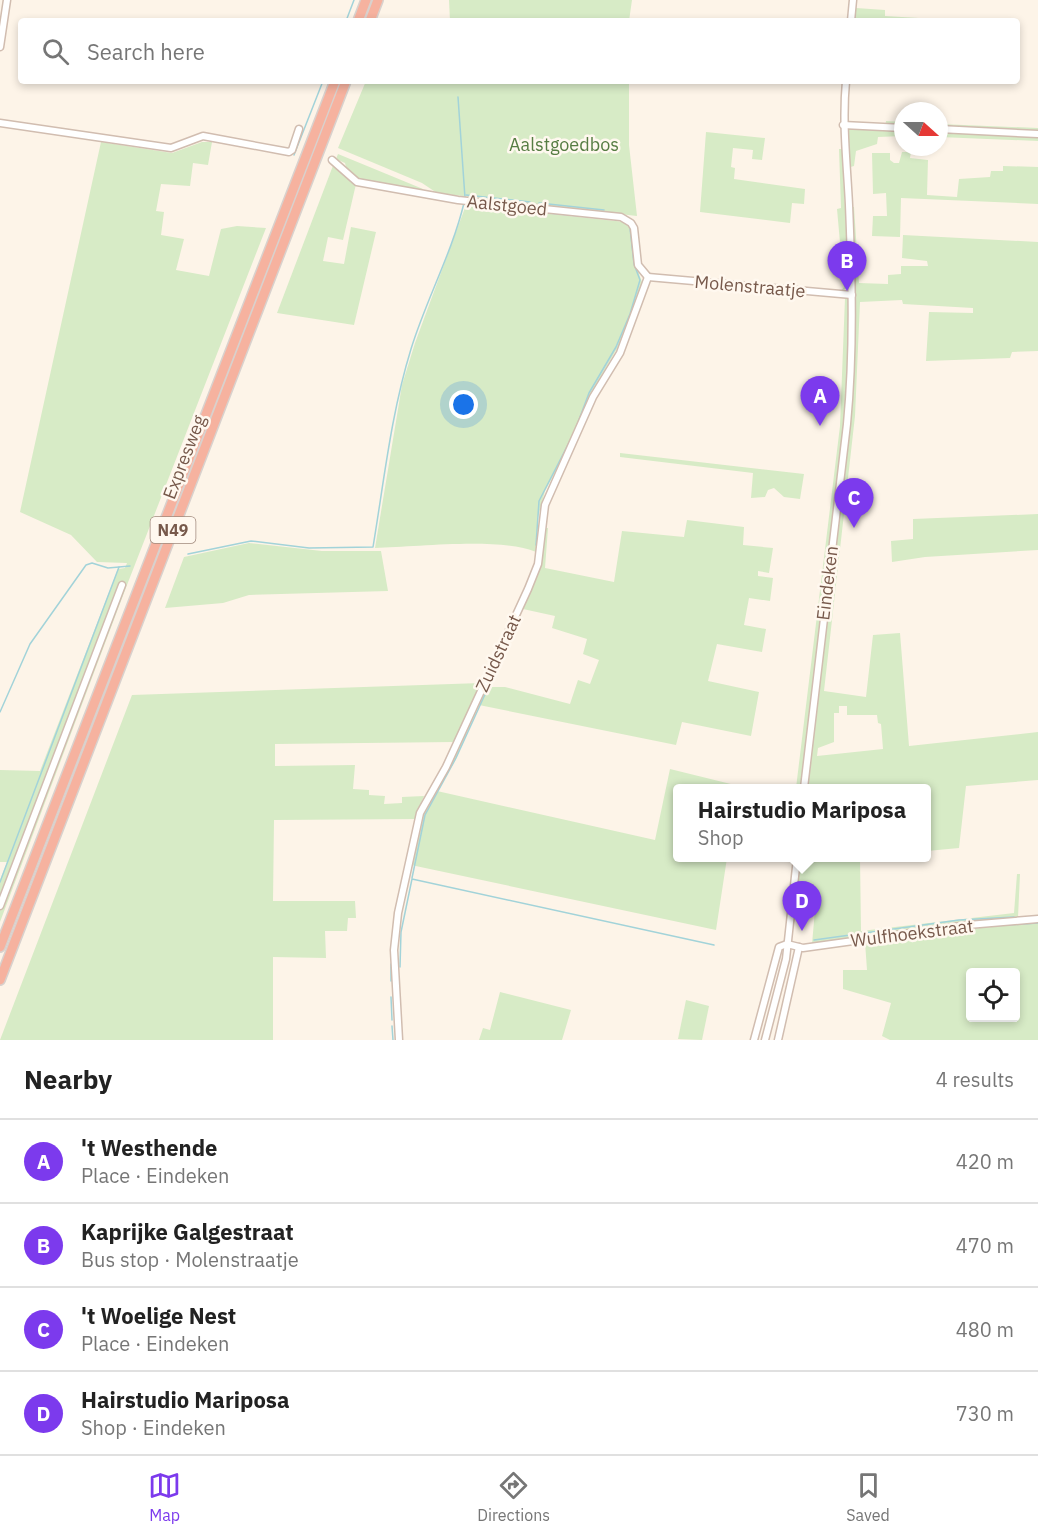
<!DOCTYPE html>
<meta charset="utf-8">
<style>
:root{--surface:#fff;--page:#f2f2f2;--text:#222;--muted:#767676;--line:#e0e0e0;--accent:#7c3aed}
body{margin:0;font-family:"IBM Plex Sans",sans-serif;background:var(--page);color:var(--text)}
.controls{position:absolute;right:18px;bottom:18px;display:grid;overflow:hidden;border-radius:6px;box-shadow:0 3px 9px #0003}
.controls button{width:54px;height:54px;display:grid;place-items:center;padding:0;border:0;border-bottom:2px solid var(--line);background:var(--surface);color:var(--text);font:30px sans-serif}
.compass{position:absolute;left:894px;top:102px;width:54px;height:54px;border-radius:50%;background:var(--surface);box-shadow:0 3px 9px #0003;rotate:111deg}
.you{position:absolute;left:464px;top:405px;width:21px;height:21px;margin:-15px;border:4px solid #fff;border-radius:50%;background:#1a73e8;box-shadow:0 0 0 9px #1a73e833}
.badge{display:grid;place-items:center;width:39px;height:39px;border-radius:50%;background:var(--accent);color:#fff;font-size:20px;font-weight:700}
.pin{position:absolute;translate:-50% -50px;filter:drop-shadow(0 2px 3px #0008)}
.pin::after{content:'';position:absolute;top:32px;width:21px;height:18px;background:inherit;clip-path:polygon(0 0,100% 0,50% 100%)}
.popup{position:absolute;left:673px;top:784px;width:258px;height:78px;box-sizing:border-box;display:grid;place-content:center;border-radius:6px;background:var(--surface);filter:drop-shadow(0 2px 4px #0005);font-size:20px;white-space:nowrap;color:var(--muted)}
.popup b{font-size:22px;color:var(--text)}
.popup::after{content:'';position:absolute;left:50%;top:100%;margin-left:-12px;border:12px solid transparent;border-top-color:var(--surface)}
.list{margin:0;padding:0;list-style:none}
h2{display:flex;justify-content:space-between;align-items:center;height:78px;margin:0;padding:0 24px;font-size:26px}
h2 small{font-size:20px;font-weight:400;color:var(--muted)}
.list li{display:grid;grid-template-columns:39px 1fr auto;gap:18px;align-items:center;box-sizing:border-box;height:84px;padding:0 24px;border-top:2px solid var(--line)}
.list b{display:block;font-size:22px;white-space:nowrap}
.list p{margin:0;font-size:20px;white-space:nowrap;color:var(--muted)}
.list em{font-size:20px;font-style:normal;color:var(--muted)}
.icon{flex:none;width:33px;height:33px;fill:none;stroke:currentColor;stroke-width:2;stroke-linecap:round;stroke-linejoin:round}
.map{position:relative;flex:none;width:1038px;height:1040px;overflow:hidden}
.search{position:absolute;background:var(--surface);box-shadow:0 3px 9px #0003;left:18px;right:18px;top:18px;height:66px;display:flex;align-items:center;gap:15px;box-sizing:border-box;padding:0 21px;border-radius:6px;color:var(--muted);font-size:22px}
.sheet{height:414px;background:var(--surface)}
nav{display:flex;justify-content:space-around;align-items:center;box-sizing:border-box;height:84px;border-top:2px solid var(--line);background:var(--surface);font-size:16px;color:var(--muted)}
nav a{display:grid;justify-items:center;gap:3px}
nav .on{color:var(--accent)}
.map>svg:first-child{display:block}
.green{fill:#d7ebc6;fill-rule:evenodd}
.lines{fill:none;stroke-linecap:round;stroke-linejoin:round}
.stream{stroke:#a2d3d9;stroke-width:1.5}
.minor-casing{stroke:#d1bdb0;stroke-width:9}
.highway-casing{stroke:#d9d1cd;stroke-width:12}
.minor{stroke:#fff;stroke-width:6}
.highway{stroke:#f6b29f;stroke-width:9}
.labels{text-anchor:middle;dominant-baseline:central;stroke-width:5;stroke-linejoin:round;paint-order:stroke}
.shield{fill:#fff8ef;stroke:#a0897c;stroke-width:1.5}
.shield-label{font-size:16px;font-weight:bold;fill:#77594b}
.park-label{font-size:18px;fill:#577d43;stroke:#fff8ef}
.street-label{font-size:18px;fill:#77594b;stroke:#fff8ef}
</style>
<div class="map">
<svg width="1038" height="1040" viewBox="0 0 1038 1040">
<rect width="100%" height="100%" fill="#fdf4e8"/>
<g class="green">
<path d="M449 0H632L629 21H450Z"/>
<path d="M856 8 885 10V16L919 18 918 21H854Z"/>
<path d="M366 81H629V145L637 216 437 193 422 183 338 148Z"/>
<path d="M886 121 903 122V136L878 137 877 144 856 151 854 166 847 168 846 128 885 129Z"/>
<path d="M939 124 1038 128V141L939 137Z"/>
<path d="M706 132 765 138 762 160 752 159 753 150 733 148 731 167 735 168 734 179 805 189 804 204 792 203 790 223 700 212Z"/>
<path d="M101 142 172 153 202 142H212L208 165 193 163 190 186 161 184 156 211 164 212 161 235 184 239 176 270 209 276 221 229 237 226 266 228 127 585 0 922V880L7 862H0V770L40 771 118 569 125 568 127 563 97 562 71 535 20 512Z"/>
<path d="M839 149H842L849 287 841 291 844 287 837 209 841 208Z"/>
<path d="M902 152H911L910 158 928 160 927 195 957 197 959 179 990 177 991 171H1003V166L1038 167V204L901 198 900 237 872 236 873 216H887L886 193 873 194 872 153H890V160L894 163H899Z"/>
<path d="M338 154 423 189 422 192C401 188 349 186 345 163L336 159Z"/>
<path d="M334 163 356 184 343 240 328 237 323 261 344 264 351 227 376 232 354 325 277 313Z"/>
<path d="M466 205 625 222 631 230 633 257 643 285 623 338 588 399 569 446 545 491 538 517 536 552C500 537 417 547 375 548L402 385 415 343Z"/>
<path d="M849 207H854L859 283 888 284V275L901 274V266H928L927 261 902 258 903 235 1038 242V351L1012 352 1010 358 926 361 929 312 973 313V308L903 304 902 300 860 302 855 416 824 691 866 697 873 635 900 633 909 746 1038 732V780L966 786 959 848 927 851 926 788H868V786L847 785V788H807L852 411 856 309ZM839 706H847V715H877L878 723 881 724 883 749 817 756 818 748 834 742V713H839Z"/>
<path d="M845 298H850L845 424 801 788H796L840 426Z"/>
<path d="M620 453 804 474 800 499 784 497 774 488 768 490 765 497 751 498 753 473 620 457Z"/>
<path d="M1038 514V550L925 557 892 562 891 541 913 539V519Z"/>
<path d="M687 520 744 527 743 545 773 548 769 573 758 571V576L773 578 770 601 749 598 744 625 766 629 762 652 717 644 708 681 759 692 751 736 682 722 676 745 479 705 455 761 437 791 655 840 670 769 747 788H678V858H727L716 930 411 865 422 814 486 687H505L570 704 578 680 590 684 599 660 583 654 587 639 552 628 555 616 523 609 540 567 543 528H548L545 568 614 582 622 531 684 537Z"/>
<path d="M249 543 322 551H381L388 591 249 595 223 603 165 608 184 557Z"/>
<path d="M481 683 454 742 275 744V766L355 765 353 789 369 790V795L385 796 384 804 402 803V797L424 796 415 819 274 820 273 901H355L356 918H348L347 931H325L326 958 273 957V1040H0L132 695Z"/>
<path d="M799 858H860L861 931 1014 913 1017 874H1020L1018 917 812 944 815 910 794 908Z"/>
<path d="M1038 923V1040H890L882 1036 891 1003 843 989V970H867L865 942 923 933ZM970 972H1016V1017H970Z"/>
<path d="M500 992 571 1010 562 1040H479L483 1028 490 1030Z"/>
<path d="M686 1000 709 1006 702 1040 678 1039Z"/>
</g>
<g class="lines">
<g class="stream">
<path d="M346 21 354 0"/>
<path d="M458 97 465 198"/>
<path d="M294 155 323 81"/>
<path d="M466 195 530 202"/>
<path d="M539 203 604 210"/>
<path d="M464 204 532 212"/>
<path d="M538 212 621 220"/>
<path d="M536 545 539 501 574 433 589 393 616 347 630 314 640 280 634 264 630 228"/>
<path d="M188 554 251 541 309 548 373 547C384 481 391 414 411 349 426 300 452 253 464 203"/>
<path d="M0 712 30 644 86 565 92 563 108 568 130 566"/>
<path d="M412 878 425 815 456 758 487 690"/>
<path d="M0 882 119 567"/>
<path d="M976 927 1038 923"/>
<path d="M814 940 959 920 1014 917"/>
<path d="M872 941 894 938"/>
<path d="M391 964V981"/>
<path d="M400 967 401 932 412 879 714 945"/>
<path d="M391 997 392 1020"/>
<path d="M392 1026 393 1040"/>
</g>
<g class="minor-casing">
<g id="minor">
<path d="M851 21 853 0"/>
<path d="M0 47 7 0"/>
<path d="M0 123 171 148 203 136 289 152 292 150 299 129"/>
<path d="M843 125 903 128"/>
<path d="M939 129 1038 134"/>
<path d="M332 160 357 182 458 200 621 217 631 223 634 228 638 265 648 277"/>
<path d="M648 277 852 295"/>
<path d="M804 788 847 424C854 351 852 278 849 205 847 163 842 123 846 81"/>
<path d="M0 906 122 585"/>
<path d="M787 944 803 948 968 925 1038 919"/>
<path d="M399 1040 394 950 398 913 420 813 446 767 528 589 538 564 545 505 593 397 620 353 648 277"/>
<path d="M754 1040 779 947 787 944"/>
<path d="M765 1040 786 959 797 858"/>
<path d="M778 1040 799 947"/>
</g>
</g>
<g class="highway-casing">
<g id="highway">
<path d="M358 21 366 0"/>
<path d="M370 21 378 0"/>
<path d="M0 947 335 81"/>
<path d="M0 980 346 81"/>
</g>
</g>
<use href="#minor" class="minor"/>
<use href="#highway" class="highway"/>
</g>
<g class="labels">
<rect class="shield" x="150.5" y="517" width="45" height="26" rx="4.5"/>
<g class="shield-label">
<text x="173" y="530">N49</text>
</g>
<g class="park-label">
<text x="564" y="144">Aalstgoedbos</text>
</g>
<g class="street-label">
<text transform="translate(507 205) rotate(6)">Aalstgoed</text>
<text transform="translate(750 286) rotate(5)">Molenstraatje</text>
<text transform="translate(184 457) rotate(-69)">Expresweg</text>
<text transform="translate(827 583) rotate(-83)">Eindeken</text>
<text transform="translate(498 653) rotate(-65)">Zuidstraat</text>
<text transform="translate(912 933) rotate(-7)">Wulfhoekstraat</text>
</g>
</g>
</svg>
<div class="controls">
<button><svg class="icon" aria-label="locate" viewBox="0 0 24 24"><circle cx="12" cy="12" r="6"/><path d="M12 2v4M12 18v4M2 12h4M18 12h4"/></svg></button>
</div>
<svg class="compass" viewBox="-18 -18 36 36"><path d="M0-13l5 13h-10z" fill="#e53935"/><path d="M0 13l5-13h-10z" fill="#767676"/></svg>
<div class="you"></div>
<div class="pin badge" style="left:820px;top:426px">A</div>
<div class="pin badge" style="left:847px;top:291px">B</div>
<div class="pin badge" style="left:854px;top:528px">C</div>
<div class="pin badge" style="left:802px;top:931px">D</div>
<div class="popup"><b>Hairstudio Mariposa</b>Shop</div>
<div class="search"><svg class="icon" aria-label="search" viewBox="0 0 24 24"><circle cx="10" cy="10" r="6"/><path d="M15 15l6 6"/></svg>Search here</div>
</div>
<section class="sheet">
<h2>Nearby<small>4 results</small></h2>
<ul class="list">
<li><span class="badge">A</span><div><b>'t Westhende</b><p>Place · Eindeken</p></div><em>420 m</em></li>
<li><span class="badge">B</span><div><b>Kaprijke Galgestraat</b><p>Bus stop · Molenstraatje</p></div><em>470 m</em></li>
<li><span class="badge">C</span><div><b>'t Woelige Nest</b><p>Place · Eindeken</p></div><em>480 m</em></li>
<li><span class="badge">D</span><div><b>Hairstudio Mariposa</b><p>Shop · Eindeken</p></div><em>730 m</em></li>
</ul>
</section>
<nav>
<a class="on"><svg class="icon" aria-label="map" viewBox="0 0 24 24"><path d="M3 6l6-2 6 2 6-2v14l-6 2-6-2-6 2zM9 4v14M15 6v14"/></svg>Map</a>
<a><svg class="icon" aria-label="directions" viewBox="0 0 24 24"><path d="M12 3l9 9-9 9-9-9zM9 14v-3h6M13 9l2 2-2 2"/></svg>Directions</a>
<a><svg class="icon" aria-label="saved" viewBox="0 0 24 24"><path d="M7 4h10v16l-5-4-5 4z"/></svg>Saved</a>
</nav>
